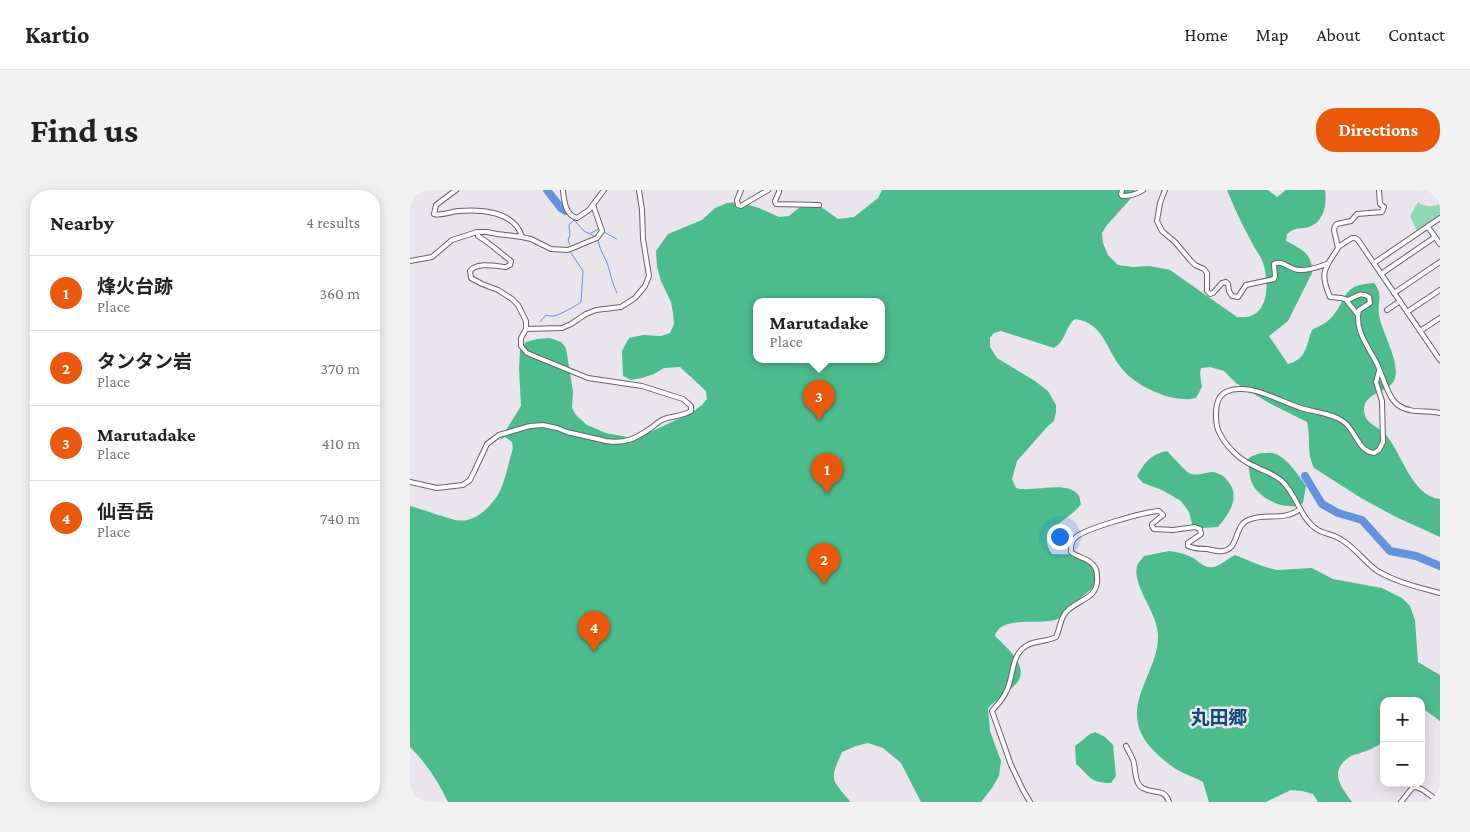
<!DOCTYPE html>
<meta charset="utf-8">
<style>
:root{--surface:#fff;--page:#f2f2f2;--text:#222;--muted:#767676;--line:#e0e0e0;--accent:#ea580c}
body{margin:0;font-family:"Crimson Pro","Noto Sans JP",serif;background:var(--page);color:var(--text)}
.controls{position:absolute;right:15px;bottom:15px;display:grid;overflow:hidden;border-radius:10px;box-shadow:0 2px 12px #0003}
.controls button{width:45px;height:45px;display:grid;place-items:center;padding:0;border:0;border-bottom:1px solid var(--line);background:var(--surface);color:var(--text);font:25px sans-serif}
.you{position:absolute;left:649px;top:346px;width:18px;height:18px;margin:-12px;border:4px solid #fff;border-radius:50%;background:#1a73e8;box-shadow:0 0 0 8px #1a73e833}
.badge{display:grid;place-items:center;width:32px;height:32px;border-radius:50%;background:var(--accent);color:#fff;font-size:16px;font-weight:700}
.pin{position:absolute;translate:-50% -41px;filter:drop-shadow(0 1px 2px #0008)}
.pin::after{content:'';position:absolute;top:26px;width:18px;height:15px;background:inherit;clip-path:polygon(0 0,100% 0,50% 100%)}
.popup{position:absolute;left:343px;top:108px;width:132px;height:65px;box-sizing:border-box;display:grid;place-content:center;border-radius:10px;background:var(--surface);filter:drop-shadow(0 1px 4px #0005);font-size:16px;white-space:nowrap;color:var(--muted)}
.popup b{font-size:19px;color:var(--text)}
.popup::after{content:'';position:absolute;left:50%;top:100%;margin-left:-10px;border:10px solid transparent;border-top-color:var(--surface)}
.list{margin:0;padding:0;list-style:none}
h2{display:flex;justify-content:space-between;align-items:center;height:65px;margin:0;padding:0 20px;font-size:21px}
h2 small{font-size:16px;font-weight:400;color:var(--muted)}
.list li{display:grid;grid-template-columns:32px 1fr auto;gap:15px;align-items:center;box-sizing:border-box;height:75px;padding:0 20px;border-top:1px solid var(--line)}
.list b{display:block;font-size:19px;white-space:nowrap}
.list p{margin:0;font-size:16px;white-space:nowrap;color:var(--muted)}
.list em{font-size:16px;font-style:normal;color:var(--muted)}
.map{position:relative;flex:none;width:1030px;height:612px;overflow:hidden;border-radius:20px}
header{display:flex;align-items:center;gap:30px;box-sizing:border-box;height:70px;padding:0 25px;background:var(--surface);border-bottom:1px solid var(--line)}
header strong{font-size:24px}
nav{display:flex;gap:28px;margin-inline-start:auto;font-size:18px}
.intro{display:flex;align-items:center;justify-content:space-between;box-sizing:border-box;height:120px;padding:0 30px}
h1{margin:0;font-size:35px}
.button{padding:12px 22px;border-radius:20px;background:var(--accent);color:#fff;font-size:18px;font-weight:700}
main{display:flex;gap:30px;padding:0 30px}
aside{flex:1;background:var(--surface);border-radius:20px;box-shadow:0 2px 12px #0003}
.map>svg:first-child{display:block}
.green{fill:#8ed9b5}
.forest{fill:#4cbc8d;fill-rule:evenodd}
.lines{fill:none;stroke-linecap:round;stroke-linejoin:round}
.stream{stroke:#6393de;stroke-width:1}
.river{stroke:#6393de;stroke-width:8}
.street-casing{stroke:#676269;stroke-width:6}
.street{stroke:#fff;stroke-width:4}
.labels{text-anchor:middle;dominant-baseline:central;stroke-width:5;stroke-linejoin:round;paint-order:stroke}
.quarter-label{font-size:19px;font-weight:bold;fill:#0d4a7b;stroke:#eae4ec}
</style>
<header>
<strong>Kartio</strong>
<nav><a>Home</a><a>Map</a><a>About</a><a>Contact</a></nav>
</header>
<div class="intro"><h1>Find us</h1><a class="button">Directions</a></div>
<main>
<aside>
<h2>Nearby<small>4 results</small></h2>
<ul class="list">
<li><span class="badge">1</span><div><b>烽火台跡</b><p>Place</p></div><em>360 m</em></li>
<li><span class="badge">2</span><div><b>タンタン岩</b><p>Place</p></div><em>370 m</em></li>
<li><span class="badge">3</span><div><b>Marutadake</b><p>Place</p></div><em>410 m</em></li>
<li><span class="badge">4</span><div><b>仙吾岳</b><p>Place</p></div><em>740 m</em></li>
</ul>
</aside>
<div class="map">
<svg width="1030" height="612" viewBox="0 0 1030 612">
<rect width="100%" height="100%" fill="#eae4ec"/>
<path class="green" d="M1008 12C1014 17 1023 18 1030 13V25L1007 41 1000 26Z"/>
<g class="forest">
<path d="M472 0H724V5L697 35 692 43 693 53 698 65 708 75 723 77 740 76 760 80 827 127C832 127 838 128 843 125 859 117 858 91 854 76 852 67 844 58 840 49 831 33 824 17 817 0H858L867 7 876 0H915C917 15 914 32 899 37 888 40 887 36 877 44L876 51C892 59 903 64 902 83L878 131 859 146 878 174C897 169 896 155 902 140 909 136 917 133 922 127 939 107 931 95 964 93 974 105 967 112 969 125 972 143 990 171 985 188 981 203 955 201 954 219 954 234 967 235 975 244 992 262 1001 306 1030 309V347L986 327 951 308 904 278C896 263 901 247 897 232L859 213 826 193 814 181 800 177 791 178 790 184 792 197 786 208C765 214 727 197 713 180 696 161 695 133 665 129 655 137 656 151 644 158L591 141 584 143 580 148V157L587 168 625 191 638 201 646 215V222L644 231 637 237 607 271 602 289 606 298C623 303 659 289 669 306 670 308 670 311 671 314 660 331 624 340 642 364 664 365 693 360 689 393 681 399 673 406 665 413 659 418 652 428 645 430 629 435 590 425 585 446 597 458 622 478 605 495 596 504 586 510 578 518L580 541 591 571 589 586 582 598 571 612H511L491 573 473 558 458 553 446 556 432 562C420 589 420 588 439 610L440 612H38C28 591 16 573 0 557V316C15 320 30 326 45 330 64 334 80 318 89 303 95 292 99 271 103 258L102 252 95 247 90 250 111 216 109 179 110 160 116 152 127 149 140 148 151 152 156 158 163 202 162 218 166 225 177 235 196 243 217 247 232 246 281 223 292 215 297 209 296 201 270 177 254 178 244 184 232 188 221 190 213 186 212 161 219 148 233 145 251 146 260 143 264 134 263 123 261 112 251 91 247 77 246 61 258 44 292 30 305 18 317 13 329 12 349 18 369 27 379 26 396 12 407 14 428 29 444 27 468 8ZM346 112H472V170H346Z"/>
<path d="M757 261C762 266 774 280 779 283 787 287 795 282 803 282 808 283 813 285 816 289 832 305 820 323 808 337L791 338 782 334 779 322 771 311 752 300 733 293 727 286C736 271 740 265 757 261Z"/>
<path d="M851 263C856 263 861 262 866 264 877 268 890 287 896 296L893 313C878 323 849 309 842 293 839 286 839 277 838 269L842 266Z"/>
<path d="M759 361C766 362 772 363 779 366 788 369 793 379 804 377 811 375 819 368 825 365L852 376 867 380 902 378 923 389 972 398 992 408 1000 416 1005 430 1008 472 1030 485V531L1011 517V511H974V552C967 556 960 560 953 562 949 564 945 564 941 566 918 581 930 595 942 612H908L903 604 892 601 881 600 856 612H799L793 592C784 587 774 584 766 579 756 573 738 557 733 547 713 511 749 481 748 445 747 421 722 396 727 376 728 373 732 369 734 366Z"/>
<path d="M685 542 695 547 703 555 706 586 701 593C680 593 681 587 666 574L665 556 680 544Z"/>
</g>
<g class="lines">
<g class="stream">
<path d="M164 30 174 41 184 46"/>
<path d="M194 42 207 49"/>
<path d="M181 43 189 39"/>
<path d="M188 51C190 62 197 69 199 79 201 87 203 95 207 103"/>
<path d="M160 55 158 50 160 45 159 35 164 30"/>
<path d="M130 132 136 125C140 126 141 126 144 126 149 125 168 115 171 112L173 81 161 63"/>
</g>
<g class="river">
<path d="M137 0 151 18 156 21"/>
<path d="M895 286 912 314 928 323 952 330 980 361 1006 366 1030 376"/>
</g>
<g class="street-casing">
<g id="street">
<path d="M153 0C154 10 155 25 167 28L179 20 194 0"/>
<path d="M331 0 327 10 328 15 331 16 358 0"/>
<path d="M369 0V2L365 11 366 14 409 15"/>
<path d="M712 0 711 4 712 6C720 6 727 4 733 0"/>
<path d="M755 0 750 13 747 31 752 41 765 52 781 71 785 75 794 79 797 83V101L800 104 803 103 812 93 816 92 818 94 819 101 822 106 828 107 836 95 864 89 865 86 864 74C872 69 880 80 889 80 899 81 908 77 917 74"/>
<path d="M969 0 970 14 974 17 972 22 947 24 941 31 927 34 925 36 924 40 928 58C915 79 909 81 920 107L931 108 938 110C946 107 950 101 959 107L960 113 949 120C944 141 959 157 967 174 973 186 978 208 988 215 1000 224 1017 220 1030 223"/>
<path d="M1018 37 1030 54"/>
<path d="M112 47 121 49 141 59 158 60 187 48 192 41 183 15"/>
<path d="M928 57 942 48H945L948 50 1030 170"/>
<path d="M0 71 22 67 42 50 67 42"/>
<path d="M964 73 1030 28"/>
<path d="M971 84 1025 47"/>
<path d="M984 103 1030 72"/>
<path d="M937 111 948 125"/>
<path d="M977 120 990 111"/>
<path d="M997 122 1030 100"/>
<path d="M116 139 152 138 161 134 176 124 186 120 211 117 225 108 235 96 239 86 233 49 232 20 229 0"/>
<path d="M1010 141 1030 128"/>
<path d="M969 181 966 192 972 211 973 252 969 260 964 263C948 261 946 241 934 232 922 223 904 222 891 218 872 212 849 198 829 199 821 199 811 202 808 211 805 219 805 236 810 244 816 256 830 270 842 275 853 281 863 283 872 291 887 305 890 329 908 340 915 344 925 345 932 350 945 358 954 371 966 380 985 392 1008 397 1030 403"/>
<path d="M0 292 27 298 53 295 60 290 64 282 77 254 89 245 120 236 133 235 147 238 157 242 196 251C215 254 225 249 241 238 245 235 249 231 254 229 263 226 273 226 281 221V216L273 209 232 196 178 188 117 163 111 156V148L116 139V131L108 115 102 109 88 100 72 94 61 88 60 81C67 72 85 76 96 77L100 75 101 71C90 63 80 53 68 46L67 42H77L87 44 112 47C105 21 70 19 48 21 40 22 32 26 24 24L26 15 46 0"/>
<path d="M716 556C718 560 721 565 723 570 726 578 724 590 730 596 741 606 754 596 759 612"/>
<path d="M620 612 613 600 601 575 582 521C587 515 593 509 596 502 604 488 600 466 616 456 625 450 637 452 646 447 650 439 650 429 656 422 668 409 689 409 687 387 687 383 687 379 684 376 679 368 668 368 661 362 661 356 661 351 666 347 677 338 734 322 749 321L753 325 742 334V336L744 339 763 340 785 337 790 339 791 344 778 353V356C785 359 790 359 797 359 802 360 808 362 813 361 829 359 824 336 838 330 855 322 874 332 890 319"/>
<path d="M991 612 1003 597C1014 597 1020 607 1030 612"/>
</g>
</g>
<use href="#street" class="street"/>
</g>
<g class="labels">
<g class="quarter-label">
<text x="809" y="527">丸田郷</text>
</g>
</g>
</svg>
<div class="controls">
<button>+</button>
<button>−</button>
</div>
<div class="you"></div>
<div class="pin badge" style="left:417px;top:304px">1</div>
<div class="pin badge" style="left:414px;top:394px">2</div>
<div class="pin badge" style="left:409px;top:231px">3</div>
<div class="popup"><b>Marutadake</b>Place</div>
<div class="pin badge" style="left:184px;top:462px">4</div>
</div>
</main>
